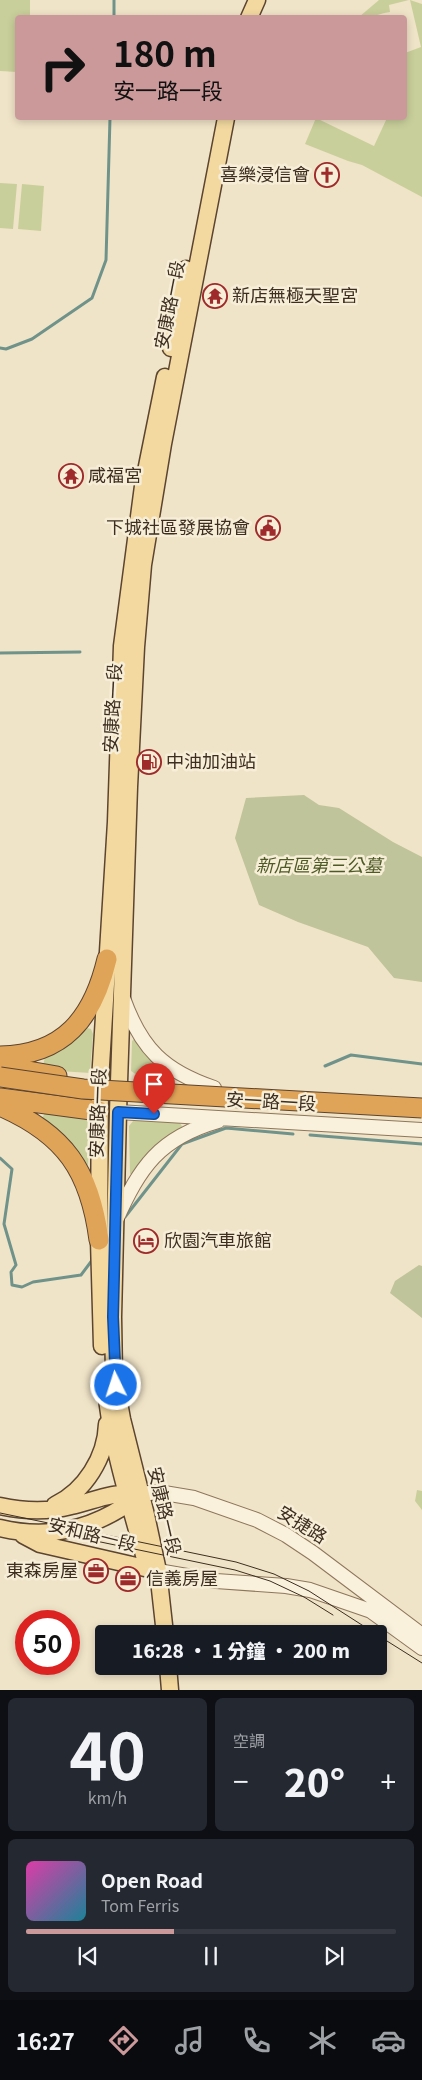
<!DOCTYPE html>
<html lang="zh-TW">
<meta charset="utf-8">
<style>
body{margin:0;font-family:Georgia,"Noto Sans TC",serif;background:#242831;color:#f1f3f6;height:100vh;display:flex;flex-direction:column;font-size:19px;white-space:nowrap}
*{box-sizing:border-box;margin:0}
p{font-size:16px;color:#9ea1a6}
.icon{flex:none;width:28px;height:28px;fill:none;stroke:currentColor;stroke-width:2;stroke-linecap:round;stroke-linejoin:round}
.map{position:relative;height:1690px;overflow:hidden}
.drawer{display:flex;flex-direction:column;gap:8px;padding:8px;background:#0d0f14;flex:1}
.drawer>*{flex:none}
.top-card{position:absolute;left:15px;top:15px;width:392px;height:105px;border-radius:5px;box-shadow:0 2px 8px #0003;background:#cc999b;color:#111;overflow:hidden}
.speed{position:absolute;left:15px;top:1610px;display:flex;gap:10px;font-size:25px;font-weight:700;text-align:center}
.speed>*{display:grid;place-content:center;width:65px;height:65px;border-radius:50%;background:#171b24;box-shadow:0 2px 8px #0003;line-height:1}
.speed .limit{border:8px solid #d22;background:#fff;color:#111}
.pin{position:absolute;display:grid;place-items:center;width:42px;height:42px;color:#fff;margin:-51px -21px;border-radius:50% 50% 50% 0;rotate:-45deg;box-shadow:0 0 5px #0007}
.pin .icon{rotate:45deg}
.me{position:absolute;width:55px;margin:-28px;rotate:356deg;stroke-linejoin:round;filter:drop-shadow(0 0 4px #0008)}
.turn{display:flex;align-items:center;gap:18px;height:105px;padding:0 15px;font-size:22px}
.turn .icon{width:65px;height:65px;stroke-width:2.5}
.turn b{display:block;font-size:35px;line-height:42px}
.big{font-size:38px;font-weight:800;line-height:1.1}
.drawer .tile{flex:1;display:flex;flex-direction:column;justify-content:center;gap:8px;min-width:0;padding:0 18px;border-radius:8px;background:#242831}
.drawer .dial{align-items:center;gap:0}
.dial b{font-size:65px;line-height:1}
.song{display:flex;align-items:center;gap:15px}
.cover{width:60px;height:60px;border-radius:8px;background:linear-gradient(135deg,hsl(320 70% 55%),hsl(190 70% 35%))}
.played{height:5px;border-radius:2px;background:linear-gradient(90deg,#cc999b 40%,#363941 40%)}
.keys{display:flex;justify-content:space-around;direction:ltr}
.heat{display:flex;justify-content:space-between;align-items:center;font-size:28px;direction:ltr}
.drawer .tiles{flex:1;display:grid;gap:8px;grid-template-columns:1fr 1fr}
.tile:last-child{grid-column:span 2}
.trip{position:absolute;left:95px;top:1625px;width:292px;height:50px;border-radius:5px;background:#171b24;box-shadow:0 2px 8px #0003;font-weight:800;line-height:50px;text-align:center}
.tabs{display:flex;height:80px;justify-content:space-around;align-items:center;background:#090b0e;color:#9ea1a6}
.tabs .icon{width:35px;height:35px}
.tabs .current{color:#cc999b}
.tabs b{font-size:22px;color:#f1f3f6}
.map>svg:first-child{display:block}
</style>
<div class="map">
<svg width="422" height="1690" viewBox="0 0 422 1690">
<rect width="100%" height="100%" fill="#f0e4c8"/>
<path fill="#c9cf9b" d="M0 0H30V17L18 18 17 72 0 71Z
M379 0H409L389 5 390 12C377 14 373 18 359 17Z
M410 0 422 4V197L362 165 348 161 305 144 316 118 374 146 387 118H405V53L421 47Z
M0 183 17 184 13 229 0 228Z
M22 184 44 186 41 231 18 229Z
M87 1028 91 1029 93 1034 90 1073 59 1071 43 1065 45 1057 62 1048 82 1029Z
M135 1038 165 1071V1075H137L131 1071 132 1041Z
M45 1113 88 1117 90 1124 88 1166 42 1118Z
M136 1120 180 1123 183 1128 134 1173 130 1174 129 1126 133 1121Z
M417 1490 422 1491V1510L415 1501Z"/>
<path fill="#bfc49a" d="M304 795 319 805 339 808 393 842 422 857V982L394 978 368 947 298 922 259 905 235 838 246 798Z
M419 1265 422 1266V1318L390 1293 395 1281Z"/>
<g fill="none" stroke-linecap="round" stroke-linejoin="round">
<path stroke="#6f938a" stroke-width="3" d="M114 18V0
M0 348 6 349 32 339 92 298 106 260 110 118
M0 653 80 652
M325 1066 351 1055 422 1064
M310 1135 422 1144
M0 1158 12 1169 4 1224 16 1265 11 1272 12 1285 22 1287 33 1282 81 1275 93 1259
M125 1217 182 1144 226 1128 293 1134"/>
<defs>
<path id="minor" d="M123 998C141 1049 164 1071 214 1088
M118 1112 422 1130
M116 1220C140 1167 159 1138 218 1121
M141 1494 158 1492 194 1498 257 1520 286 1535 313 1553 422 1635
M158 1571 216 1581 286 1586 310 1590 371 1611 422 1648"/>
<path id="major" d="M249 18 257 0
M171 348 186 269
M102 1346 99 1240 100 1081 116 822 122 646 143 486 165 377
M105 1381C110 1440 128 1497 144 1555L146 1558
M55 1505C85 1491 106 1457 107 1424
M0 1506C23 1511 48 1512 71 1506 93 1501 112 1492 136 1493
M0 1528C50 1540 97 1528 137 1497
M23 1535 40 1544 158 1571
M165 1634 158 1571 146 1515 122 1419 114 1375 113 1317 118 1112 129 787 136 647 143 565 163 444 226 118
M168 1666 170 1690"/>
<path id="highway" d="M0 1056C64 1055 93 1018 107 959
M0 1066 57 1076
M0 1098 99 1111
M0 1106C65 1134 90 1171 99 1240"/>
</defs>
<use href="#minor" stroke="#8d765c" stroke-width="16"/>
<use href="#major" stroke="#5b4430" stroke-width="19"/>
<use href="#highway" stroke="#5b4430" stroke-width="21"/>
<use href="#minor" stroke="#faf1dc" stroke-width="14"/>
<use href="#major" stroke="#f3d9a0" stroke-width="16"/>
<use href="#highway" stroke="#e0a458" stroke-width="19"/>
<path stroke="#3d2e20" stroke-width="1" d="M0 1513 236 1562 274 1574 309 1591 376 1634
M67 1535 235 1570 270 1581 304 1597 333 1615
M379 1636 422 1663"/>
<defs>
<path id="highway-bridge" d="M0 1077 83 1089 422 1108"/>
</defs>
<use href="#highway-bridge" stroke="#5b4430" stroke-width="21" stroke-linecap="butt"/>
<use href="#highway-bridge" stroke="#e0a458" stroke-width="19"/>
</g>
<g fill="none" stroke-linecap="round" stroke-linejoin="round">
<defs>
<path id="route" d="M116 1385 113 1317 118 1112 154 1114"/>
</defs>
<use href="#route" stroke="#114b97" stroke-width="12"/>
<use href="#route" stroke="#1a73e8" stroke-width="9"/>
</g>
<defs>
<symbol id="church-ring" viewBox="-11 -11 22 22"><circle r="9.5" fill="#f7eed8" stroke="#9e2a2b" stroke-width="1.5"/><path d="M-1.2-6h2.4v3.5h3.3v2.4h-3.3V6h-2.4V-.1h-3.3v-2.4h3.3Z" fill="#9e2a2b"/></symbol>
<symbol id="temple-ring" viewBox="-11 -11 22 22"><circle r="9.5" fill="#f7eed8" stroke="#9e2a2b" stroke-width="1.5"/><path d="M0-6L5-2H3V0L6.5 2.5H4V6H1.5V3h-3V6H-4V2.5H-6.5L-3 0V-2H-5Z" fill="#9e2a2b"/></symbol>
<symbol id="civic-ring" viewBox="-11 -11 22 22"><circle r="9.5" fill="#f7eed8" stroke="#9e2a2b" stroke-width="1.5"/><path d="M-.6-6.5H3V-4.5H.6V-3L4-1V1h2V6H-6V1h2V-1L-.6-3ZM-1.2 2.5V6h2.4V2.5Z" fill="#9e2a2b"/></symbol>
<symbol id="fuel-ring" viewBox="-11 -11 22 22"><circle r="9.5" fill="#f7eed8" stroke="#9e2a2b" stroke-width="1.5"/><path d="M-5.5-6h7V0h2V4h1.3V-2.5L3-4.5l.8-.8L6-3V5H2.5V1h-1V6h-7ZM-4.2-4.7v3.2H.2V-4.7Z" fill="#9e2a2b"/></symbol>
<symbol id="hotel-ring" viewBox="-11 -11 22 22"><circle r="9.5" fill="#f7eed8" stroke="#9e2a2b" stroke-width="1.5"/><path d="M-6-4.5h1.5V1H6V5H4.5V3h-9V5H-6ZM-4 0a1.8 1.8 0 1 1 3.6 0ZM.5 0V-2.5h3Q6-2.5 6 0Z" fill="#9e2a2b"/></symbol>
<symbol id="office-ring" viewBox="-11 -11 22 22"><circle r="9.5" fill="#f7eed8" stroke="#9e2a2b" stroke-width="1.5"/><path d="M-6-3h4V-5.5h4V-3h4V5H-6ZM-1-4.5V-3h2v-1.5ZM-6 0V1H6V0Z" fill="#9e2a2b"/></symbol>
</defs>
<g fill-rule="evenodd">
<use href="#church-ring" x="313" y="161" width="28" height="28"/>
<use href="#temple-ring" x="201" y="282" width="28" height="28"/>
<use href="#temple-ring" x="57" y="462" width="28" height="28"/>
<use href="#civic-ring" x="254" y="514" width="28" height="28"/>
<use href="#fuel-ring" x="135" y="748" width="28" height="28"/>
<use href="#hotel-ring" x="132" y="1227" width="28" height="28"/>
<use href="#office-ring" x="82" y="1557" width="28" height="28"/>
<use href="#office-ring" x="114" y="1565" width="28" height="28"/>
</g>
<g text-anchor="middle" stroke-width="5" stroke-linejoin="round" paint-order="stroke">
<g font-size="18" fill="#3d2e20" stroke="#f7eed8" text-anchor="start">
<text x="310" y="181" text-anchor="end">喜樂浸信會</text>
<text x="232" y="302">新店無極天聖宮</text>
<text x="88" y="482">咸福宮</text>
<text x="250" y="534" text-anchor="end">下城社區發展協會</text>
<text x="166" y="768">中油加油站</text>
<text x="164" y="1247">欣園汽車旅館</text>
<text x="78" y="1577" text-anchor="end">東森房屋</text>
<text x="146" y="1585">信義房屋</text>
</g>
<g font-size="18" fill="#3d2e20" stroke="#f7eed8">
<text transform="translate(170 305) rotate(-79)" y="6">安康路一段</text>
<text transform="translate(113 708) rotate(-87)" y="6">安康路一段</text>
<text transform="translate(271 1102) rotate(3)" y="6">安一路一段</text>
<text transform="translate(98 1113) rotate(-88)" y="6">安康路一段</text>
<text transform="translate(164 1511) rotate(77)" y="6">安康路一段</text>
<text transform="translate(302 1525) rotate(32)" y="6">安捷路</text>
<text transform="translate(92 1535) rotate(14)" y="6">安和路一段</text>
</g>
<g font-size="18" font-style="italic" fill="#4d5a26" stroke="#f7eed8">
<text x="319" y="872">新店區第三公墓</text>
</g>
</g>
</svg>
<div class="speed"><div class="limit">50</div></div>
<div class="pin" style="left:154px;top:1114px;background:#d93025"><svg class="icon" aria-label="arrive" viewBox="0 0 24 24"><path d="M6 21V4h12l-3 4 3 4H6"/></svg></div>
<svg class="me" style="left:116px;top:1385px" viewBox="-20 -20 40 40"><circle r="17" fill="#1a73e8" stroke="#fff" stroke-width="3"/><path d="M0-11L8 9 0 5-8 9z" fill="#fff"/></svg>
<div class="trip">16:28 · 1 分鐘 · 200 m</div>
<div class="top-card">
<div class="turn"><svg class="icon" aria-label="right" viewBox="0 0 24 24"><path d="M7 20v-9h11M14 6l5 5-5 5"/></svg><div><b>180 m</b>安一路一段</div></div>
</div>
</div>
<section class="drawer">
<div class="tiles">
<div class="tile dial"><b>40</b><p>km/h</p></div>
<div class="tile"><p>空調</p>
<div class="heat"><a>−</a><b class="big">20°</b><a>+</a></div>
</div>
<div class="tile">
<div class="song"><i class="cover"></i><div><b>Open Road</b><p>Tom Ferris</p></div></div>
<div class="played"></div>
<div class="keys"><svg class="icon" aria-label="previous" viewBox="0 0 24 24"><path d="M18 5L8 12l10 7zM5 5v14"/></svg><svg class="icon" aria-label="pause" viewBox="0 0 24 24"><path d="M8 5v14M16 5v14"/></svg><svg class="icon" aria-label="next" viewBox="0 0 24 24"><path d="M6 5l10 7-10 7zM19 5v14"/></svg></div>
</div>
</div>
</section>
<nav class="tabs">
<b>16:27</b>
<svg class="icon current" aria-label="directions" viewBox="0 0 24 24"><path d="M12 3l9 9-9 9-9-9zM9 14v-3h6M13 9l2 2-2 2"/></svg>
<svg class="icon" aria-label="music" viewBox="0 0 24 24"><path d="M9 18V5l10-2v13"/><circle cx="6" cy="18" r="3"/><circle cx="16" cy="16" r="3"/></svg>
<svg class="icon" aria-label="phone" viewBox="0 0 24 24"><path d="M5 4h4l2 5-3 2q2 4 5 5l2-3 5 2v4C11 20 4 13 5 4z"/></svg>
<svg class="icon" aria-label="climate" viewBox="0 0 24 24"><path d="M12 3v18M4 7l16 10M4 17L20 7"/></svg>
<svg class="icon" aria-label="car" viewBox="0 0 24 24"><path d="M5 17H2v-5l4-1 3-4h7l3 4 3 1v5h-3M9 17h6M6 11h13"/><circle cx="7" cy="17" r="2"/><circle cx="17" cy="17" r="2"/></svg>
</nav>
